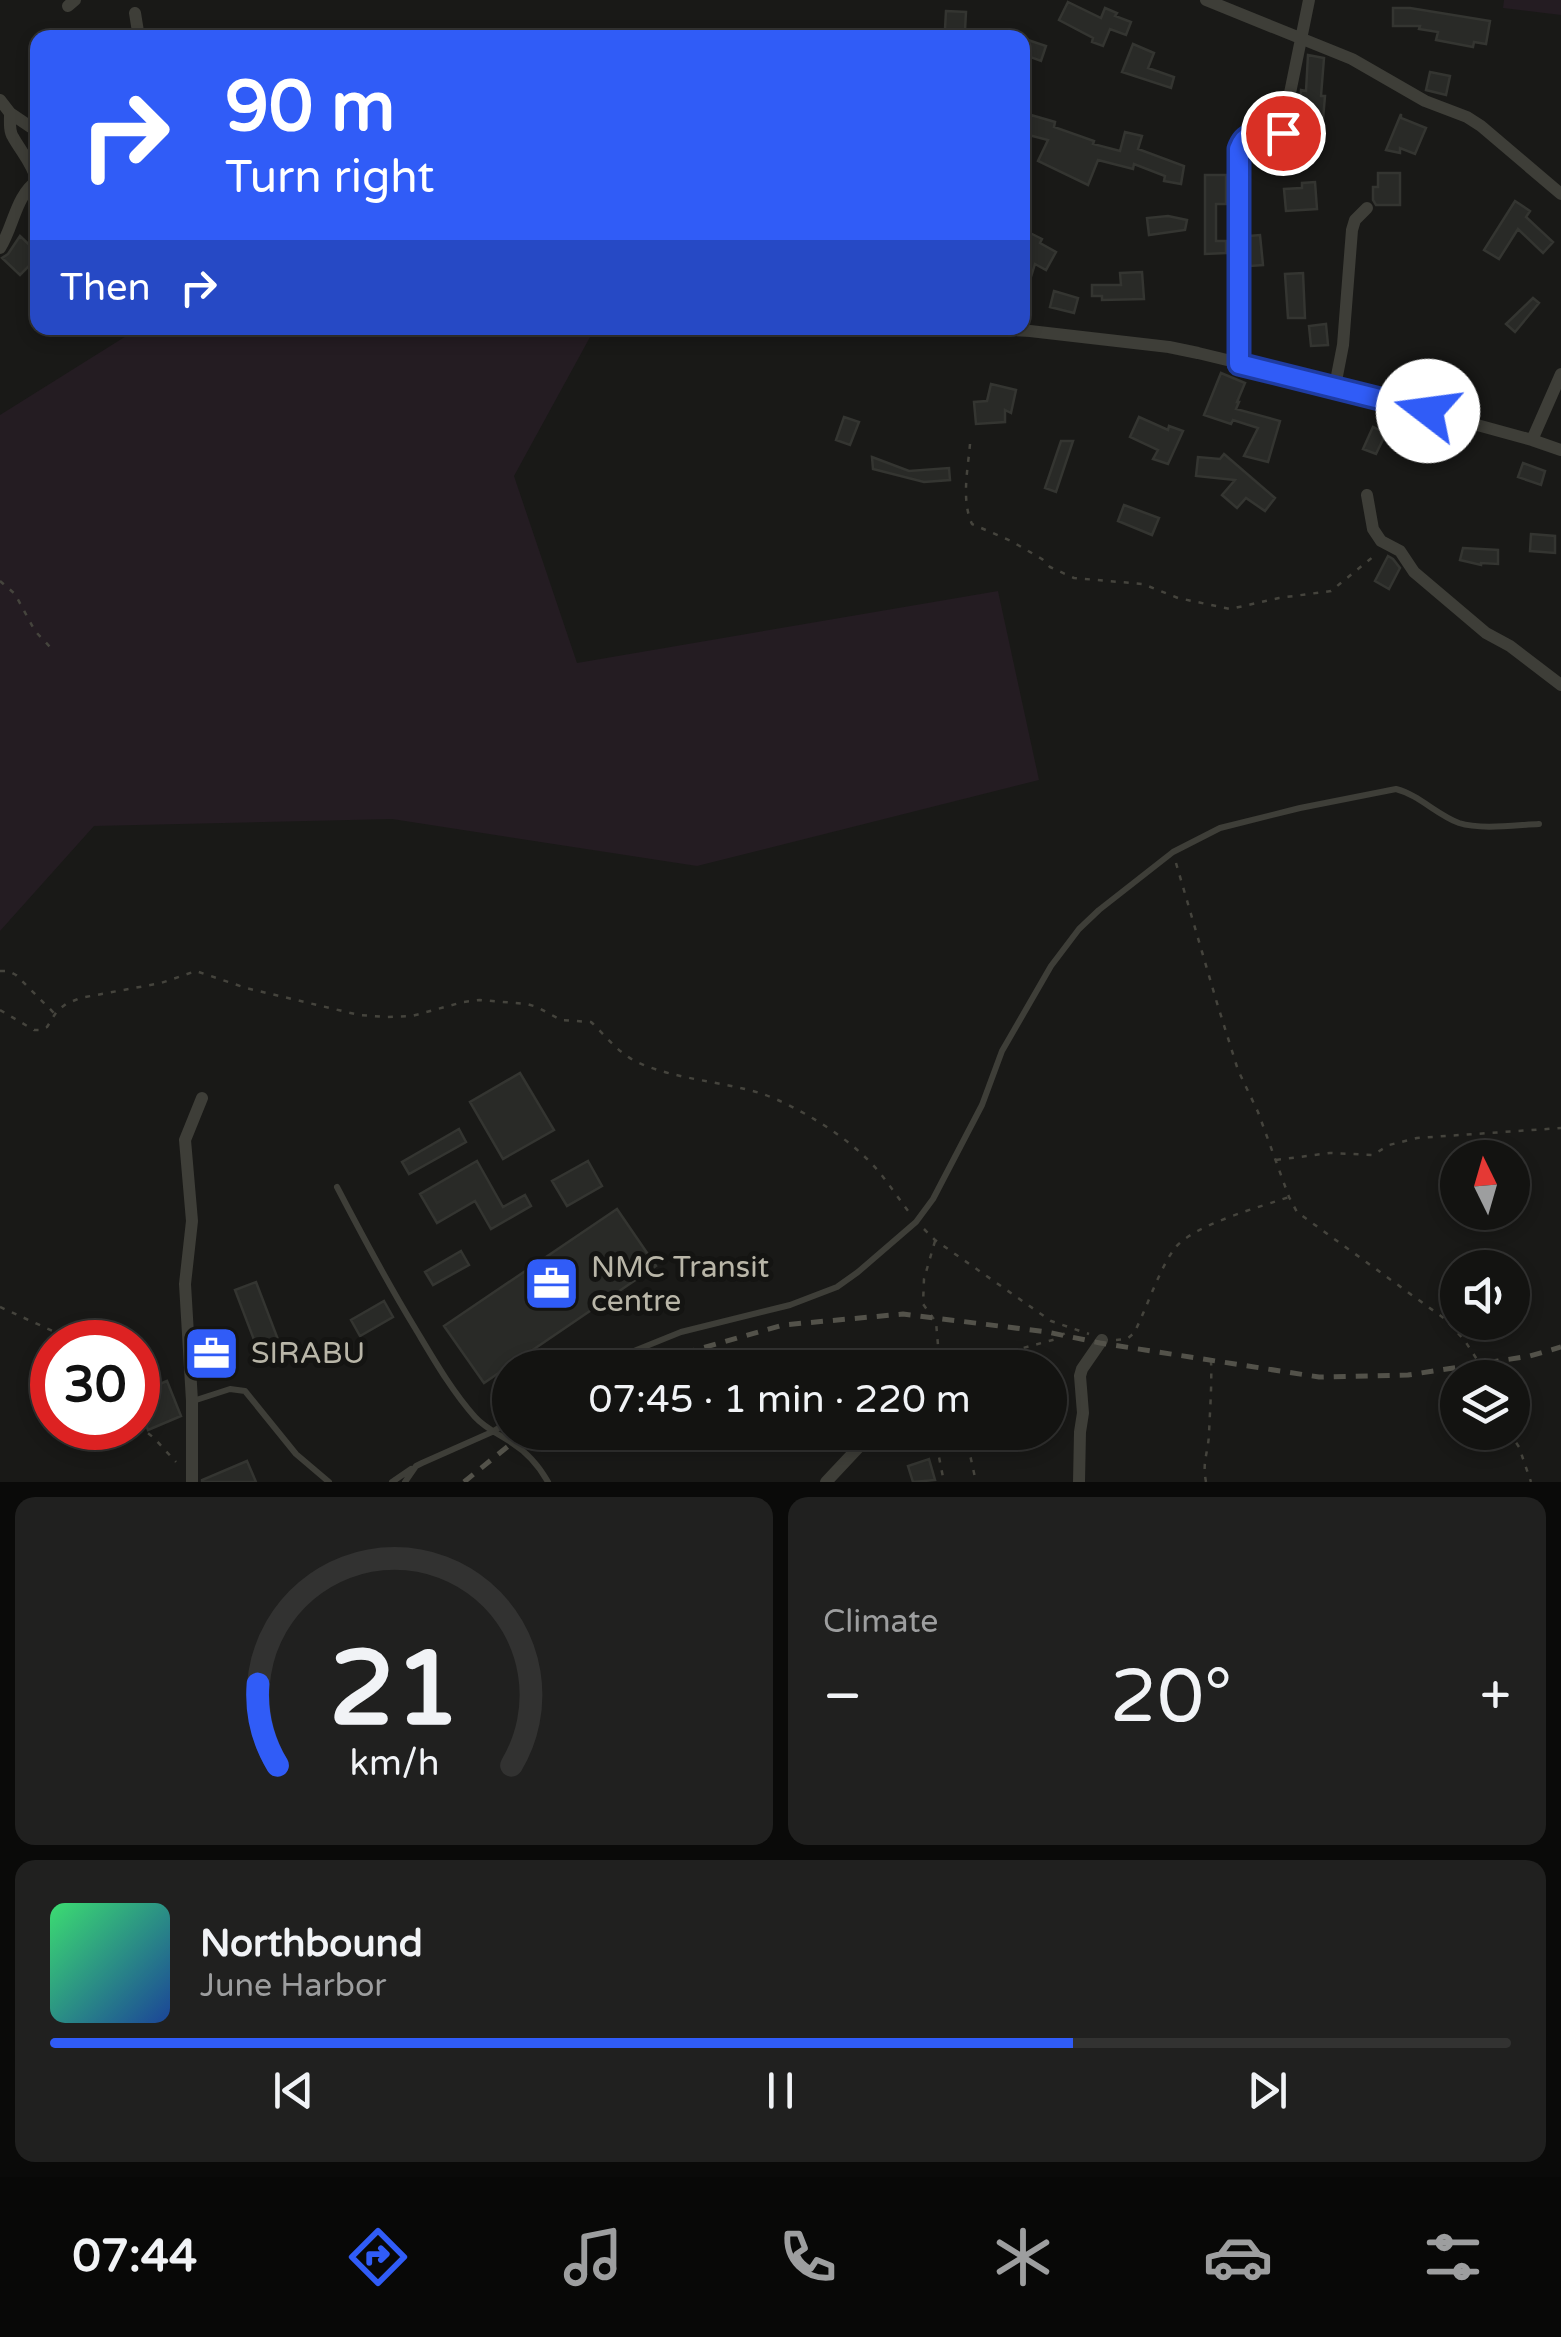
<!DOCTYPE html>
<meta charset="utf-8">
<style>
body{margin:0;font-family:"Varela Round",sans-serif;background:#20201f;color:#f1f3f6;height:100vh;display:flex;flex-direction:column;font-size:38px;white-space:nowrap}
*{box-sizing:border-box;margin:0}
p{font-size:32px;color:#9d9e9f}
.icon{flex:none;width:55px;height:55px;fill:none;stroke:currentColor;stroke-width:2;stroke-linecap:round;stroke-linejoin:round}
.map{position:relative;height:1482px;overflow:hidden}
.sheet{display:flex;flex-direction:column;gap:15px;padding:15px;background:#0a0a09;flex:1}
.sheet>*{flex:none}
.top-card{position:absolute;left:30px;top:30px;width:1000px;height:305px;border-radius:20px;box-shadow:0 5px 15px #0003,0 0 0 2px #323231;background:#305cf7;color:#fff;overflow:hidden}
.needle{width:65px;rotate:355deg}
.fabs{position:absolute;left:1440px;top:1140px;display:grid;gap:20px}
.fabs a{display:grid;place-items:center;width:90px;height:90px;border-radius:50%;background:#131311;box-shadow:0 5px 15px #0003,0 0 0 2px #323231;font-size:50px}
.speed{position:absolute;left:30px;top:1320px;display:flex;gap:20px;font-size:50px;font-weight:700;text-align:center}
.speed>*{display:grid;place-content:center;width:130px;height:130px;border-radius:50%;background:#131311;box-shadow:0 5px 15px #0003,0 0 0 2px #323231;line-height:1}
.speed .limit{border:15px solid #d22;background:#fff;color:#111}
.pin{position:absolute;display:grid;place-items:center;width:85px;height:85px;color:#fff;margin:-42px;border:5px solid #fff;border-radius:50%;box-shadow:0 2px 10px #0007}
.me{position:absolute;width:110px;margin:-55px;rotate:285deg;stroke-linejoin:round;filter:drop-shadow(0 0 8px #0008)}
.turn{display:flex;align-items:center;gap:35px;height:210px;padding:0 30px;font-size:45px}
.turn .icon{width:130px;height:130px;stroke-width:2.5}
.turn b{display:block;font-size:70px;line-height:85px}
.then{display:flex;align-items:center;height:95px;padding:0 30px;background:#0003;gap:20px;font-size:38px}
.big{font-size:75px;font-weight:600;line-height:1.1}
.sheet .widget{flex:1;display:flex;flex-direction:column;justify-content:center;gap:15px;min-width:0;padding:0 35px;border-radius:20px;background:#20201f}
.sheet .dial{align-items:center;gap:0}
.dial svg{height:260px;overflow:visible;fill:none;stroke:#323231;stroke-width:7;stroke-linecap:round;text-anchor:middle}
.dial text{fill:#f1f3f6;stroke:none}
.song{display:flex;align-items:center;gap:30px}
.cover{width:120px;height:120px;border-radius:15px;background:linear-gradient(135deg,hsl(140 70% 55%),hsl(220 70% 35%))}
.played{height:10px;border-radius:5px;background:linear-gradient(90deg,#305cf7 70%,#323231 70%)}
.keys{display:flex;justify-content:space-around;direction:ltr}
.heat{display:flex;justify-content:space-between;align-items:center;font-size:55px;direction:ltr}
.sheet .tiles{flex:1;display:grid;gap:15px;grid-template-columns:1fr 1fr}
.widget:last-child{grid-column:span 2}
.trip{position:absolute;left:492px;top:1350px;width:575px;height:100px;border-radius:50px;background:#131311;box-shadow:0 5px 15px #0003,0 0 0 2px #323231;font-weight:600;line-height:100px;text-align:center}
.menu{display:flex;height:160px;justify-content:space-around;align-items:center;background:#080807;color:#9d9e9f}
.menu .icon{width:70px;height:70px}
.menu .active{color:#305cf7}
.menu b{font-size:45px;color:#f1f3f6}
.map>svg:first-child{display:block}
</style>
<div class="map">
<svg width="1561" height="1482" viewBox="0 0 1561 1482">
<rect width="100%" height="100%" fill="#191917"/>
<path fill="#241c22" d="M1504 0H1561V15L1503 8Z
M139 328H595L514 476 577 663 998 591 1039 780 697 866 392 819 94 826 0 931V415Z"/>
<path fill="#292a27" stroke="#343531" stroke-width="2.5" d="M1068 2 1101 18 1105 8 1117 13 1115 16 1131 22 1126 35 1110 29 1103 46 1092 42 1093 38 1059 20Z
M1393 8H1410L1490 21 1486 44 1474 42 1473 47 1436 40 1438 32 1419 29 1420 26H1393Z
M946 11 966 12 965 30 945 29Z
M1022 38 1046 46 1041 61 1022 54Z
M1133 44 1154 53 1148 68 1174 77 1171 88 1122 72Z
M1308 55 1324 58 1321 96H1325L1323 119H1318V128L1298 127 1301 90 1306 91Z
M1430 72 1450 76 1446 95 1426 90Z
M1401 114V118L1426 128 1415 154 1400 148V153L1386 150Z
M1031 115 1055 122 1054 127 1094 141 1093 144 1120 151 1125 132 1142 136 1138 149 1184 166 1181 184 1164 181 1165 176 1134 164 1133 169 1098 160 1088 185 1038 161 1048 140 1025 134Z
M1378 173H1400V205H1376L1373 200V187H1378Z
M1205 175H1226V204H1216V241H1226V253L1205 254Z
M1315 182 1317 209 1286 211 1284 189 1302 188V183Z
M1515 201 1530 211 1526 217 1553 242 1543 253 1518 229 1499 259 1484 250Z
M1168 216 1187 220 1185 230 1149 235 1147 218Z
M1022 229 1042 239 1040 243 1056 252 1046 270 1035 264 1025 296 1022 295Z
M1260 235 1263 265 1250 266 1249 236Z
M20 236 38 253V257L20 275 2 258 8 254Z
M1142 272 1144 299 1102 300V296H1092V285H1121L1120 273Z
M1303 273 1305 318H1288L1285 274Z
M1054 291 1078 298 1074 313 1050 307Z
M1533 298 1539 303 1515 332 1506 324Z
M1326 324 1328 345 1311 346 1309 326Z
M1221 373 1245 383 1237 402H1239L1236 409 1280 421 1268 462 1244 456 1258 428 1233 420 1231 424 1204 415Z
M1437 376 1463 383 1457 403 1432 395Z
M991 384 1016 390 1011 413 1005 410V422L976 424 974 402 987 401Z
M844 417 859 422 850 445 836 440Z
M1139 417 1168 430 1169 426 1183 431 1168 464 1153 459 1158 450 1130 437Z
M1373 427 1386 433 1376 454 1363 449Z
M1061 441H1073L1056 492 1045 488Z
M1224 454 1275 498 1265 511 1246 498 1237 508 1222 495 1235 480 1196 476 1198 457 1220 459Z
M872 457 909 471 949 468 950 480 924 482 873 469Z
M1523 463 1545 471 1541 485 1518 477Z
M1124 505 1159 518 1152 535 1118 521Z
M1531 534 1555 536V553L1530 551Z
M1463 548 1498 550V564L1481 563V565L1460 560Z
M1388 556 1393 559 1400 568 1389 589 1375 581Z
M520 1073 554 1130 503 1159 470 1102Z
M459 1129 466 1142 409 1174 402 1162Z
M477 1161 503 1207 525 1195 531 1206 491 1229 475 1201 437 1223 420 1194Z
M588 1161 602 1186 567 1206 552 1181Z
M617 1209 656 1266 484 1383 444 1326Z
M461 1251 469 1265 433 1285 425 1272Z
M256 1282 282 1350 261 1358 235 1290Z
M384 1301 393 1317 360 1336 351 1320Z
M167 1381 181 1416 148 1430 138 1403V1393Z
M929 1459 935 1480 913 1482 908 1466Z
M247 1461 256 1482H202V1480Z"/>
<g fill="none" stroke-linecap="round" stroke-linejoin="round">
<path stroke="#45443d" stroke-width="2.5" stroke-dasharray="5 8" stroke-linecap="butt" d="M970 444C968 469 961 500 972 524L1011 541 1042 559 1050 567 1074 578 1143 584 1178 598 1230 609 1279 598 1331 591 1374 556
M0 581 15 594 35 631 51 648
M1176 863 1217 1003 1238 1070 1258 1112 1289 1197 1297 1212 1445 1319 1465 1341 1489 1378
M0 971H8L16 975 54 1013
M0 1010 34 1030H41L47 1027 57 1011 66 1004 80 998 161 983 196 971 246 988 359 1015 386 1017 412 1016 463 1002 480 1000 527 1004 537 1007 561 1020 591 1022C606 1036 618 1053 637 1062 676 1080 722 1081 763 1094 796 1106 841 1133 866 1158 883 1174 895 1194 909 1212
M1276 1160 1330 1153 1373 1155 1389 1145 1417 1138 1561 1128
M924 1229 935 1240 1051 1321 1089 1334
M935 1241 924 1279 923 1304 936 1322 940 1368
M0 1307 77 1342
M1116 1340 1127 1339 1134 1333C1147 1308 1159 1269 1175 1248 1193 1225 1260 1207 1289 1197
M976 1368 1005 1353 1056 1339 1071 1329
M138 1425 154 1438 176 1462
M934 1432 944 1482
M965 1432 976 1482
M1509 1432 1519 1447 1531 1482
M1206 1482C1202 1461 1208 1454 1209 1434 1210 1409 1212 1385 1211 1360"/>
<path stroke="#3e3e38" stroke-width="6" d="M337 1187C362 1235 387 1282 415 1328 433 1358 451 1390 475 1417 486 1429 499 1434 512 1443 528 1453 539 1466 548 1482
M601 1368 629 1353 681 1332 790 1305 837 1287 858 1272 916 1222 933 1199 982 1105 1002 1051 1051 966 1079 929 1099 910 1173 852 1220 828 1300 808 1396 789C1419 795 1437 815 1459 823 1481 830 1516 825 1539 824
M193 1401 230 1389 245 1391 296 1454 329 1482
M392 1482 411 1469
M405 1482 416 1466 422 1463 492 1432 510 1421"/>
<path stroke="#3e3e38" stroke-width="12" d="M1206 0 1352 59 1425 101 1467 117 1481 126 1561 194
M68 6 75 0
M135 13 139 38
M0 100 10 113 38 132
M10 113C10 121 9 131 13 137 22 153 32 163 37 181
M0 248C14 226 15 196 38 180
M975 328 1030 331 1169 347 1198 353 1335 386 1532 440 1561 450
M1239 363V149C1246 131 1260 135 1276 140L1281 137 1309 0
M1335 386 1343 345 1352 230 1355 220 1367 208
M1532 440 1561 374
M1367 495 1373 529 1381 541 1400 551 1414 572 1486 633 1510 646 1561 685
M192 1482V1401L185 1284 192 1221 185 1140 202 1098
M826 1482 873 1432
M1079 1482 1080 1432 1083 1413 1080 1376 1082 1369 1102 1340"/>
<path stroke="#53524a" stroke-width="5" stroke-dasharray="12 10" stroke-linecap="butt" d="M642 1368 649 1363 783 1325 903 1314 1047 1332 1100 1343 1319 1377 1408 1375 1530 1356 1561 1347
M464 1482 512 1443 529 1432"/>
</g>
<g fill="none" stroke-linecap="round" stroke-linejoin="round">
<defs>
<path id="route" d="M1283 133 1281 138C1264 142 1248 124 1239 149V364L1428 411"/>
</defs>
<use href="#route" stroke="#1f3ca1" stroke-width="25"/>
<use href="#route" stroke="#305cf7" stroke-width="18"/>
</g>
<defs>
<symbol id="office-square" viewBox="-11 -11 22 22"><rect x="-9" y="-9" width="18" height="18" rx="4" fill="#305cf7" stroke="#141412"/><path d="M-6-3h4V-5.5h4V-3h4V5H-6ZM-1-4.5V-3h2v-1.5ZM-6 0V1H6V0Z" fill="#fff"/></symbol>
</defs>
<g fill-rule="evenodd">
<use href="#office-square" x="520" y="1252" width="63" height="63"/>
<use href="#office-square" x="180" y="1322" width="63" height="63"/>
</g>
<g text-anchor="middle" stroke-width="10" stroke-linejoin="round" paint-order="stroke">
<g font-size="30" fill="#b9b6a8" stroke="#141412" text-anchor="start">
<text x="591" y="1277">NMC Transit<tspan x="591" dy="34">centre</tspan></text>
<text x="251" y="1363">SIRABU</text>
</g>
</g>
</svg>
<div class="fabs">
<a><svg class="needle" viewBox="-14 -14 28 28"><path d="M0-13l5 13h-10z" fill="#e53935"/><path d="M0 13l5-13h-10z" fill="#9d9e9f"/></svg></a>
<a><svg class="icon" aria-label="sound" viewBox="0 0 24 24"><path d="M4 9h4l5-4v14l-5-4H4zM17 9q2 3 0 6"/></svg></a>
<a><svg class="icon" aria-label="layers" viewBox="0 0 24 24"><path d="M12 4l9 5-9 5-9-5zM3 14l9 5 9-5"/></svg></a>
</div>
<div class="speed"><div class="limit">30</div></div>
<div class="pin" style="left:1283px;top:133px;background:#d93025"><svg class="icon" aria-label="arrive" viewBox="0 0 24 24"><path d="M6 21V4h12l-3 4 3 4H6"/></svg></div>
<svg class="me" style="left:1428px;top:411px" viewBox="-20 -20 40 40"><circle r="19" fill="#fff"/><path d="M0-13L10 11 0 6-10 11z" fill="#305cf7"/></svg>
<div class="trip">07:45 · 1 min · 220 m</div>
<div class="top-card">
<div class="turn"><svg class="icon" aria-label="right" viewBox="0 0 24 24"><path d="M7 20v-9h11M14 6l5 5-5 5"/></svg><div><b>90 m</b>Turn right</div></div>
<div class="then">Then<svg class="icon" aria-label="right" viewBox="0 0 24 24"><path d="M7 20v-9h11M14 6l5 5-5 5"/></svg></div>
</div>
</div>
<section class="sheet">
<div class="tiles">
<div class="widget dial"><svg viewBox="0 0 100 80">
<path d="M14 69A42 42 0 1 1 86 69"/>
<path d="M14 69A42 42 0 0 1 8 44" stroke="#305cf7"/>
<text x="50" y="56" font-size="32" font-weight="700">21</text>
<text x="50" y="72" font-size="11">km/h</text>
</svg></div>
<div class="widget"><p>Climate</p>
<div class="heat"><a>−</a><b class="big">20°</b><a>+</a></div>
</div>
<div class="widget">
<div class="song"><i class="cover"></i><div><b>Northbound</b><p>June Harbor</p></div></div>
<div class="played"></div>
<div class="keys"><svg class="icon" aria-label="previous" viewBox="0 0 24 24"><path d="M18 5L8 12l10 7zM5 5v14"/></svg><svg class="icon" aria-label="pause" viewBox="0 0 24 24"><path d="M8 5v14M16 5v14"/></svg><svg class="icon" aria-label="next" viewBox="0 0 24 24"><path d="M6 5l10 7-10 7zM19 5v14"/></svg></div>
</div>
</div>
</section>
<nav class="menu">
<b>07:44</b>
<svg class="icon active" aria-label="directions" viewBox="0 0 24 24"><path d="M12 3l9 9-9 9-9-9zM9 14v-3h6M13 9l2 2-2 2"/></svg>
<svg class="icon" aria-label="music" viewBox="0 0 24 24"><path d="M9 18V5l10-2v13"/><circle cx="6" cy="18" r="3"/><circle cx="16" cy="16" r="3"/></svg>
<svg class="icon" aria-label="phone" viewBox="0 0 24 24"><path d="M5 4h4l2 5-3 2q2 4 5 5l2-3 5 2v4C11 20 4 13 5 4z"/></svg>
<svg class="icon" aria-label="climate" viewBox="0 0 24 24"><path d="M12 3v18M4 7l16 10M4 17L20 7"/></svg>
<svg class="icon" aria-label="car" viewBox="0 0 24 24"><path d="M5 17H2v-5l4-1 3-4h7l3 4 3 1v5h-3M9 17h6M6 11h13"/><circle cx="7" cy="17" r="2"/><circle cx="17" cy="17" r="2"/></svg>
<svg class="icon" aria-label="filters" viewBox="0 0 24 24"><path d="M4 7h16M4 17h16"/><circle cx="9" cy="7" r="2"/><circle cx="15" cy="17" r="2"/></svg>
</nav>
